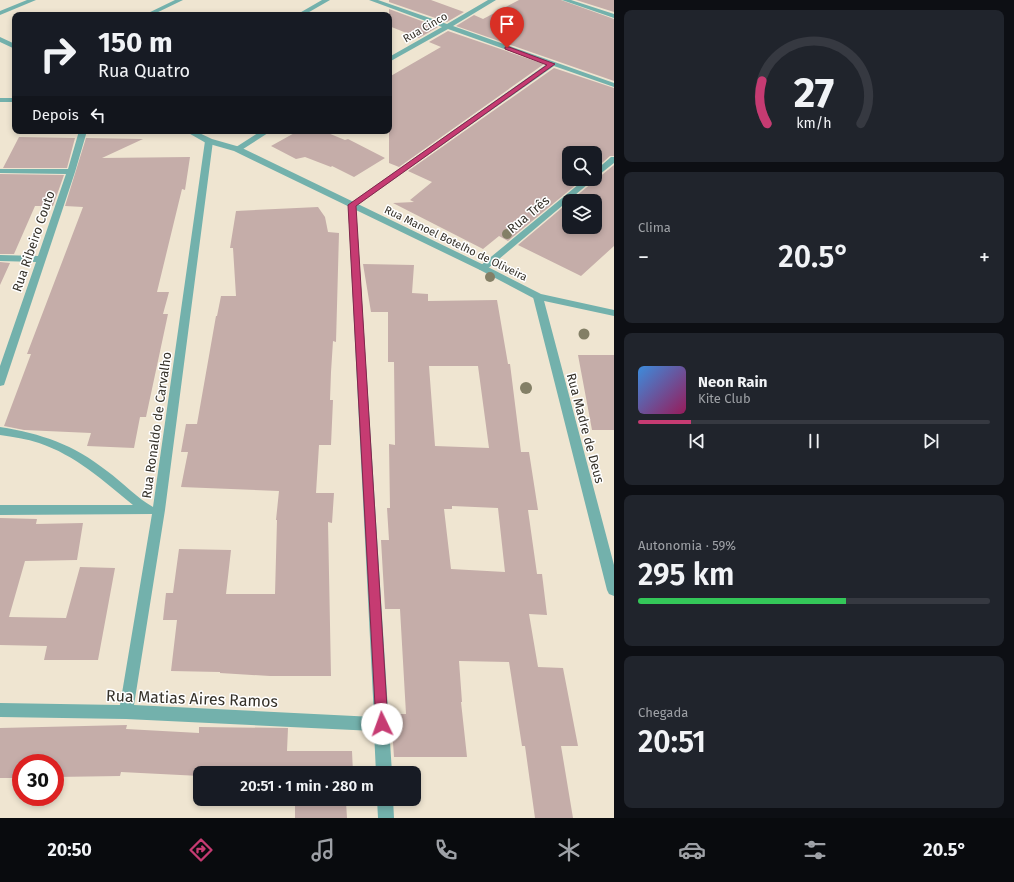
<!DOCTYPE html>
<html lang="pt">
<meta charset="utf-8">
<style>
body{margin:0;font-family:"Fira Sans",sans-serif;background:#20242c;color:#f1f3f6;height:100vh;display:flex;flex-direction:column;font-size:15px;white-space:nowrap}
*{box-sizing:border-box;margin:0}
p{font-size:13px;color:#9ea1a6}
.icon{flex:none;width:22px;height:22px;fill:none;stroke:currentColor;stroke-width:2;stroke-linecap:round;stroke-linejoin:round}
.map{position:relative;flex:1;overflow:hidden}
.sheet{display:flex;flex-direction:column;gap:10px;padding:10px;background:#0d0f14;width:400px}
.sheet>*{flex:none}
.hud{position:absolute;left:12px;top:12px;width:380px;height:122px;border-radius:8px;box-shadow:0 2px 6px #0003;background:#171b24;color:#f1f3f6;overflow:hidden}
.tools{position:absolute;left:562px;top:146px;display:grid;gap:8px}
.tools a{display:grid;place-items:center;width:40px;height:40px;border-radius:8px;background:#171b24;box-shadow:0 2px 6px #0003;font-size:20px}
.speed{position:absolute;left:12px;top:754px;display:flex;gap:8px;font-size:20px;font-weight:700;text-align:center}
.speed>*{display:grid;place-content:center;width:52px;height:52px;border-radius:50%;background:#171b24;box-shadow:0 2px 6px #0003;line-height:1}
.speed .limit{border:6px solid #d22;background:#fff;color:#111}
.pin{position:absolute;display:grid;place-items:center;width:34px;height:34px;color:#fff;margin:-41px -17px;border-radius:50% 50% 50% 0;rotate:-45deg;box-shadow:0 0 4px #0007}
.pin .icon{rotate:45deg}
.me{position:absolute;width:44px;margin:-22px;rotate:357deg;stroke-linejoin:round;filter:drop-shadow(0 0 3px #0008)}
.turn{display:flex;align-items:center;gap:14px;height:84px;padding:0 20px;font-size:18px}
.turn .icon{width:52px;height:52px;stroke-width:2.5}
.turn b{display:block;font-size:28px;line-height:34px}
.then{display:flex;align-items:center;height:38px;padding:0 20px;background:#0003;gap:8px;font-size:15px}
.big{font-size:30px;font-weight:600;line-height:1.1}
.sheet .tile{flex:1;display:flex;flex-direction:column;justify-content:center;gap:6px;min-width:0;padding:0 14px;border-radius:8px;background:#20242c}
.sheet .dial{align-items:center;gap:0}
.dial svg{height:104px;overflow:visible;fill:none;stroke:#363941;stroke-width:7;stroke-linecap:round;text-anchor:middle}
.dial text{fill:#f1f3f6;stroke:none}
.song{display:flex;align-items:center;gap:12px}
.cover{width:48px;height:48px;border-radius:6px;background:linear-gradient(135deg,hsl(210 70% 55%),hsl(330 70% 35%))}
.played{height:4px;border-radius:2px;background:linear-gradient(90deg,#c63b72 15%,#363941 15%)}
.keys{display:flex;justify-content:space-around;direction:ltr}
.heat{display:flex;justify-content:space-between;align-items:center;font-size:22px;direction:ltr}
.charge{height:6px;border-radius:3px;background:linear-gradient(90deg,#34c759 59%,#363941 0)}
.trip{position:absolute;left:193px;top:766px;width:228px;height:40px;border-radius:8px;background:#171b24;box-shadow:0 2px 6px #0003;font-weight:600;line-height:40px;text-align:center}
.dock{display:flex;height:64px;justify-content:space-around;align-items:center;background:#090b0e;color:#9ea1a6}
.dock .icon{width:28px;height:28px}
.dock .active{color:#c63b72}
.dock b{font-size:18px;color:#f1f3f6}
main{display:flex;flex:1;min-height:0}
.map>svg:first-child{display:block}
</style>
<main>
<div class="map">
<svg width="614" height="818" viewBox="0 0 614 818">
<rect width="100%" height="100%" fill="#efe5d1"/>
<path fill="#c5ada9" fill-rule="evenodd" d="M389 0H431L464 12 447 22 389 2Z
M519 0H561L614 19V81L456 26 474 15 483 19Z
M576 0H614V12Z
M389 9 438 27 419 38 389 26Z
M448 31 544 64 399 167 389 163V77L441 47 429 42Z
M554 68 614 88V156H610L595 169V153H569V179H583L508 241 499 236 483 249 393 203 414 202 410 200 432 182 408 171Z
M298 131H323L345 140 348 139 385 158 354 177 332 166 331 167 305 157 296 159 271 146Z
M19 137 75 138 67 168H3Z
M86 138 143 139 102 158 190 157 185 190 182 189 157 292H169L163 314H168L146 417H140L134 448 87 446 91 433 24 430 4 426 31 354H27L83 207 65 206Z
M614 165V246L581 276 518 245 569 202V227H595V201H570Z
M0 174 64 175 53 206H35L14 254H0Z
M318 207 325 217 328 232 339 233 336 342 333 341 331 372 330 400H333L331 445H319L316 493H334L332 523 328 522 331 676H270L220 673V672L171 671 177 620H163L166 593H173L179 549 231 550 226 594H275L277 520H276L279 491 181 487 188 452H181L186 424H197L216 316H217L221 296H236L233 248H230L236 211Z
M0 262 10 263 0 285Z
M363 264 414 265 412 293 428 294V301L497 300 508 364H510L521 452H529L538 510H528L537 574H542L547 615 529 614 538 667 563 668 578 746H561L573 818H535L525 746H522L509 662 459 661 462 702H461L467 757H394L391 714H406L400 609H385L381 540H389L387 508H390L389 444 395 445 394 362H388V312H371ZM429 366H478L489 448 435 446ZM452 506 498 508 505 572 451 569 444 509H452Z
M578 355H614V430H592Z
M0 518 37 519 36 524 83 523 77 560 25 561 9 617 66 618 80 567 115 568 98 660H44L47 646 0 645Z
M127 725 126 729 199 733V727L288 728 287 751H352L353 773H200V776L121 772 120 776 55 777V763H21V778H0V728Z
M295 799H354V802H346L347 818H295Z"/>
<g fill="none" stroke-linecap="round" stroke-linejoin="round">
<path fill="#73b1ac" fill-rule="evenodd" d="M27 0H36L0 15V11Z
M175 0H183L152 15H144Z
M322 0H330L304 15H296Z
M369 0H378L447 24 488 0H496L453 26 614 83V87L554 66 356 206 392 773H376L374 731 126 719 0 717V703L120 705 152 514 0 515V505H133C104 481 75 455 39 443 27 439 13 437 0 435V427C42 434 73 444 107 471 122 482 137 498 153 507L205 141 209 139 213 141 165 510 134 705 374 717 348 205 547 64 448 29 389 62V57L442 27Z
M562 0H571L614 14V18Z
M0 98H15V102H0Z
M79 131H87L75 172 4 385 0 386V366L36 262 0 261V255L38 256 66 174 0 173V169H68Z
M261 131H271L240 151H237L233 149Z
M611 157H614V163L595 178V171Z
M585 179H594L486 270H480L478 268 480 266Z
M538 294 543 297 614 565V596L609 594 607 590 533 297Z
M377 799H393L394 818H378Z"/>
<path fill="#73b1ac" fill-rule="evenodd" d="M0 37 15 44V49L0 42Z
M185 131H195L212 139 240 147 486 266 541 294 614 310V316L535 299 480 270 234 151 206 143Z"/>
</g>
<g fill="#837f66">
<circle cx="507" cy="234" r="5"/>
<circle cx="490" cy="277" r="5"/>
<circle cx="584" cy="334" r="5.5"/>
<circle cx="526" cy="388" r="6"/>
</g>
<path fill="#c63b72" stroke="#81264a" d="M505 47H509L555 64 356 206 388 724 386 728 382 730 378 728 376 724 348 205 547 65 505 49Z"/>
<g text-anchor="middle" stroke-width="3" stroke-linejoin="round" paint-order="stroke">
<g font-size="11" fill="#353129" stroke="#fff">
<text transform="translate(425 27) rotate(-30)" y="4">Rua Cinco</text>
<text transform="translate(456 243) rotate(26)" y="4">Rua Manoel Botelho de Oliveira</text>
</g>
<g font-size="13" fill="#353129" stroke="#fff">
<text transform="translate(528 214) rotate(-40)" y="5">Rua Três</text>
<text transform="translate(33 241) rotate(-71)" y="5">Rua Ribeiro Couto</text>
<text transform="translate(156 425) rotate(-82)" y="5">Rua Ronaldo de Carvalho</text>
<text transform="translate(586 428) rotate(75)" y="5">Rua Madre de Deus</text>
</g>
<g font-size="16" fill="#353129" stroke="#fff">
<text transform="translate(192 698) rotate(2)" y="6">Rua Matias Aires Ramos</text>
</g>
</g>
</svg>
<div class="tools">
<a><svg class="icon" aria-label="search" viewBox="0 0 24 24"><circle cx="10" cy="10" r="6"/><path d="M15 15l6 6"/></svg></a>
<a><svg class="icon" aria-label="layers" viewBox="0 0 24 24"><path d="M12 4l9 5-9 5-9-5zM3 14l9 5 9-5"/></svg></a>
</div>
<div class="speed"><div class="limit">30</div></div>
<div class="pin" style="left:507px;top:48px;background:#d93025"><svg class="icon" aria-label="arrive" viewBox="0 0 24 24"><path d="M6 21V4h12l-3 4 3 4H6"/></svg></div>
<svg class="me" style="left:382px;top:724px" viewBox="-20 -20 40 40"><circle r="19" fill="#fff"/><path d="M0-13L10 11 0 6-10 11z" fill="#c63b72"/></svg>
<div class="trip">20:51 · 1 min · 280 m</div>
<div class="hud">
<div class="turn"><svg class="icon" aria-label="right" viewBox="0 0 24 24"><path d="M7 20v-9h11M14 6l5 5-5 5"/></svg><div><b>150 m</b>Rua Quatro</div></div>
<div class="then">Depois<svg class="icon" aria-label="left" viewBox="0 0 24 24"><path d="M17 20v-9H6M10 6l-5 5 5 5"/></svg></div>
</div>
</div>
<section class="sheet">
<div class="tile dial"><svg viewBox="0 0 100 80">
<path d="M14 69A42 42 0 1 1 86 69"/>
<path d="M14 69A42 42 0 0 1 10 36" stroke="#c63b72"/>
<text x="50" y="56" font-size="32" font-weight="700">27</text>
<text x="50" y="72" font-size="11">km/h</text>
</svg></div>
<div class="tile"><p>Clima</p>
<div class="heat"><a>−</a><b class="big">20.5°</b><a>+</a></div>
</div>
<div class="tile">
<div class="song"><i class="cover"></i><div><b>Neon Rain</b><p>Kite Club</p></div></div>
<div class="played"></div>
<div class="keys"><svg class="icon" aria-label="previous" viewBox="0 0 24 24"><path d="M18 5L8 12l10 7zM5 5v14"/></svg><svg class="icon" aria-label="pause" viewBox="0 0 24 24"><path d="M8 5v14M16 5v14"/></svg><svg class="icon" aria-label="next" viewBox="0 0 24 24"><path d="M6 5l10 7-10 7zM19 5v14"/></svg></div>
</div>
<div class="tile"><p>Autonomia · 59%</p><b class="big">295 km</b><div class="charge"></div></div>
<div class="tile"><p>Chegada</p><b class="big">20:51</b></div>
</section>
</main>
<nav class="dock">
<b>20:50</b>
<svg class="icon active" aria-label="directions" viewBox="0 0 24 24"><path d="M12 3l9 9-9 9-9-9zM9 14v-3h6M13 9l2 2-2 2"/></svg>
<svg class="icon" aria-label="music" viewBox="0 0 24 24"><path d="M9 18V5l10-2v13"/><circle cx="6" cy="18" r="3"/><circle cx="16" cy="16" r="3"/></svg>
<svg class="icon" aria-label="phone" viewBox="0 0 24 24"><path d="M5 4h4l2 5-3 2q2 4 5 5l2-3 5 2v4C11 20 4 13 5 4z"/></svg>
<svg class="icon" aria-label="climate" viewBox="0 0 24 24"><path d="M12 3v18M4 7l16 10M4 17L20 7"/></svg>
<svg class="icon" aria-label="car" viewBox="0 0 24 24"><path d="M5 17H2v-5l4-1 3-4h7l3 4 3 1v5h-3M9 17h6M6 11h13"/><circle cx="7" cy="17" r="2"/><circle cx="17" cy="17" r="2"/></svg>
<svg class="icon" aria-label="filters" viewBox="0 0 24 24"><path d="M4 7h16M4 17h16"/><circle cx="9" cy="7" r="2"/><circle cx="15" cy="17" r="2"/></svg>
<b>20.5°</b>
</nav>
